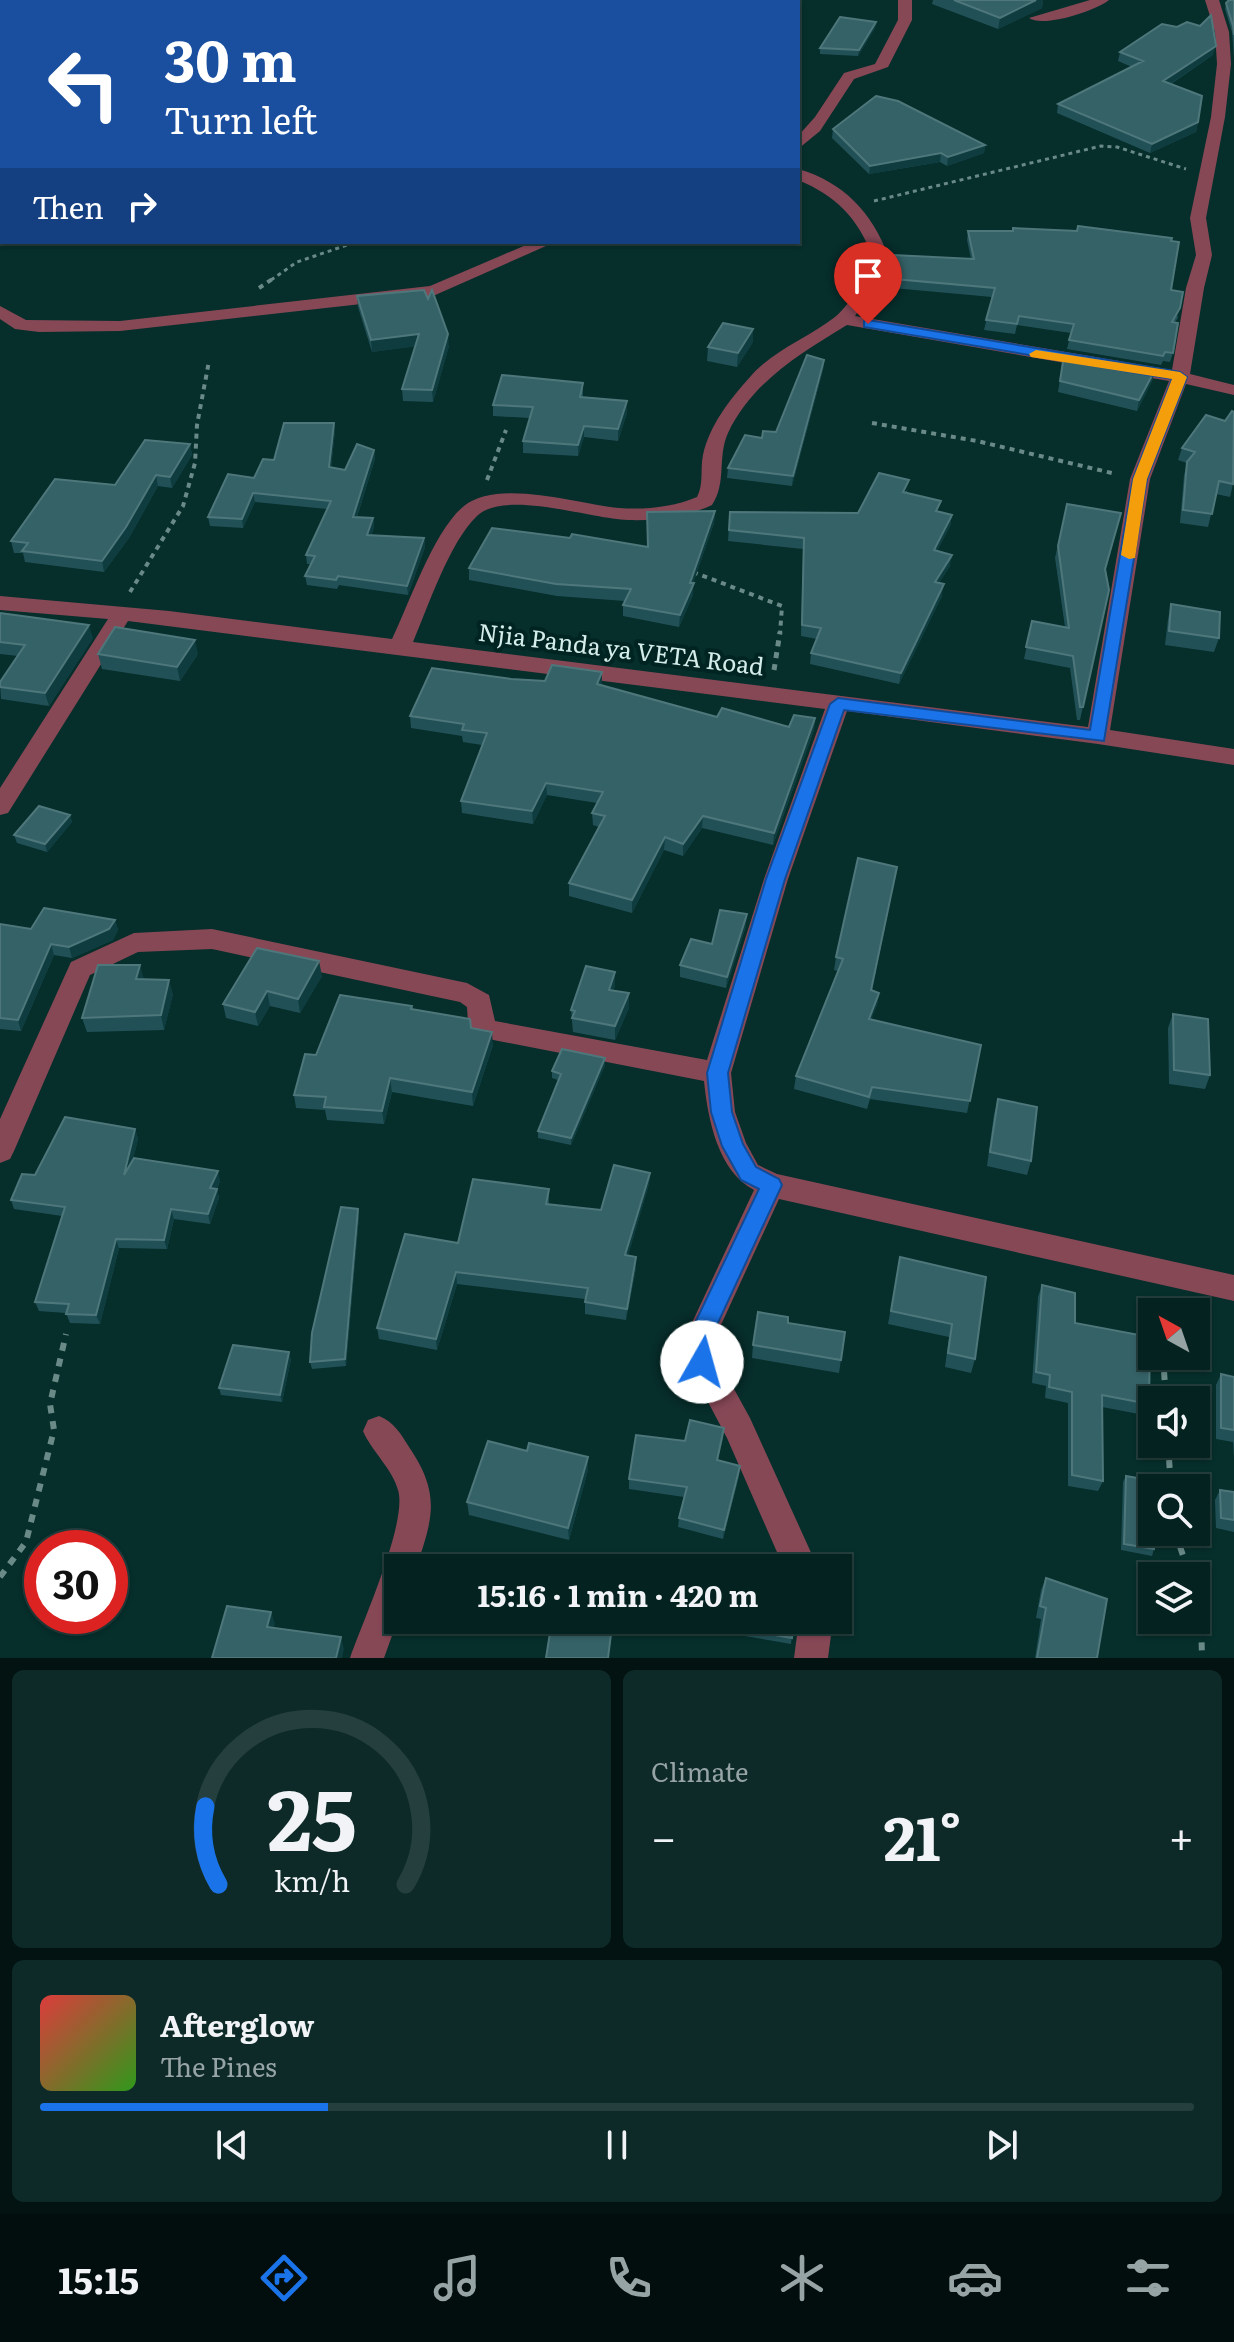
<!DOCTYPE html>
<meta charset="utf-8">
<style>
body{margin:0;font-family:Literata,serif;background:#0d2a29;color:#f1f3f6;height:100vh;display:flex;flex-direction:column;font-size:30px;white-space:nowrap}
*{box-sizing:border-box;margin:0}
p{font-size:26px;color:#97a4a5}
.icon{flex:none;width:44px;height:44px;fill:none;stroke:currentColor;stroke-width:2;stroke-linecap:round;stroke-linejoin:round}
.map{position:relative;height:1658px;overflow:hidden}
.panel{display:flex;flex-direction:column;gap:12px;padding:12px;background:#021312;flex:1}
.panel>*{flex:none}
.hud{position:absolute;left:0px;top:0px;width:800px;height:244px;box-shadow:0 2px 6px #0004,0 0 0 2px #253f3e;background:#1a4fa0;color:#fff;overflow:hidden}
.needle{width:52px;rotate:320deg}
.fabs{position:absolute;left:1138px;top:1298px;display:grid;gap:16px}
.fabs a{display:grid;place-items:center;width:72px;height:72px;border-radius:0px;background:#042220;box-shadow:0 2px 6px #0004,0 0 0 2px #253f3e;font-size:40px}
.speed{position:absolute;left:24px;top:1530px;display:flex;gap:16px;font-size:40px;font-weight:700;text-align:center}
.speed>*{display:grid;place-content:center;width:104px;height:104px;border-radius:50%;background:#042220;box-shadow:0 2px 6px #0004,0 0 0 2px #253f3e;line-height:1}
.speed .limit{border:12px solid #d22;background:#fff;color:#111}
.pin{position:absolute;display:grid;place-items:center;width:68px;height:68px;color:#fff;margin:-82px -34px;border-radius:50% 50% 50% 0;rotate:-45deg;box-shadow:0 0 8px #0007}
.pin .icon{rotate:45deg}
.me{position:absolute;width:88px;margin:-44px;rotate:7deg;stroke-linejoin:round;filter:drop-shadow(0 0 6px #0008)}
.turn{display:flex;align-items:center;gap:28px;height:168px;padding:0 32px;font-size:36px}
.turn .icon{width:104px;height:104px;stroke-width:2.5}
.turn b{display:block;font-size:56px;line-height:68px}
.then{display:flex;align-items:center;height:76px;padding:0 32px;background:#0003;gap:16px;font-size:30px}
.big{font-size:60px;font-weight:700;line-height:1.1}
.panel .widget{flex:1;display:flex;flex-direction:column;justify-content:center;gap:12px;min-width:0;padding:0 28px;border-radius:12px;background:#0d2a29}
.panel .dial{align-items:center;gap:0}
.dial svg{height:208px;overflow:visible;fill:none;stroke:#253f3e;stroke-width:7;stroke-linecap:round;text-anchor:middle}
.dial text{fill:#f1f3f6;stroke:none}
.song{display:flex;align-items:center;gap:24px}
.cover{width:96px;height:96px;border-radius:12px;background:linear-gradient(135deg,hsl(0 70% 55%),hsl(110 70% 35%))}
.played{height:8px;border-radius:4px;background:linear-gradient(90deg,#1a73e8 25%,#253f3e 25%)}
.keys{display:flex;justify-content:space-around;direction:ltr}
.heat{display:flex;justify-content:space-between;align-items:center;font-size:44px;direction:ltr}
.panel .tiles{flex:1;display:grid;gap:12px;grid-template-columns:1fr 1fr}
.widget:last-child{grid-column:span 2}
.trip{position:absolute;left:384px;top:1554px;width:468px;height:80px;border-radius:0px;background:#042220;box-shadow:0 2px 6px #0004,0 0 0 2px #253f3e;font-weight:700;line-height:80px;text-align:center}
.tabs{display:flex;height:128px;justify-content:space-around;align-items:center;background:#020e0d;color:#97a4a5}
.tabs .icon{width:56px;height:56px}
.tabs .current{color:#1a73e8}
.tabs b{font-size:36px;color:#f1f3f6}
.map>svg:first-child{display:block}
</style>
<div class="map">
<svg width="1234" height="1658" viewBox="0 0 1234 1658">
<rect width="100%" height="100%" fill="#062e2b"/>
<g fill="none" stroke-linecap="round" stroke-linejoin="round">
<path stroke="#698a87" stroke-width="3" stroke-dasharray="4 4" stroke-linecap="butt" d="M874 201 1101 146 1117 147 1186 169
M271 280 297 262 356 242"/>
<path stroke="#698a87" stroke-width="4" stroke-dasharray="5 5" stroke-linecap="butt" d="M259 288 274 278
M872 423 977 441 1116 474
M487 480 506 430
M693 572 782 606 780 634
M130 592 183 506 195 463 197 425 209 361"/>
<path stroke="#698a87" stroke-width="5" stroke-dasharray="6 6" stroke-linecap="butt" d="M774 670 780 632"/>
<path stroke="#698a87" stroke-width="6" stroke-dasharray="8 8" stroke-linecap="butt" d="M1163 1356 1166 1400
M1168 1444 1171 1488
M1175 1532 1190 1576
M0 1577 26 1542 54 1430 50 1404 66 1334
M1196 1595 1201 1617 1202 1658"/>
<path fill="#874856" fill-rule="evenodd" d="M120 0H135L118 2Z
M368 0H382L384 2H370Z
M898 0H912V20L888 67 854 79 820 131 798 149V136L815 117 844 73 875 64 898 20Z
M1090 0H1109C1095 11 1043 28 1029 18Z
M1205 0H1219L1229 32 1231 64 1225 117 1206 218 1212 255 1204 288 1190 374 1234 385V395L1186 384 1150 479 1110 730 1234 749V765L1098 744 847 711 788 879 731 1073 735 1112 746 1143 758 1165 777 1174 1234 1275V1301L779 1199 720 1327 718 1360 750 1418 818 1568H784L727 1438 687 1362 690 1327 754 1190C718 1171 708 1120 704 1081L478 1037 468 1022 467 1007 460 1002 212 949 138 952 90 975 14 1151 10 1159 0 1163V1119L71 962 134 933 212 929 467 983 489 995 495 1021 707 1060 764 879 825 709 128 621 8 813 0 815V788L108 619 0 610V596L169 611 392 639C409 604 434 530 464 506 498 478 579 504 619 508 645 510 674 507 697 497 704 484 700 469 703 455 709 426 730 399 750 377 773 350 808 338 835 317 851 304 863 278 874 261 860 220 837 196 798 180V169C845 182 875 216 890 261L855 316 1172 370 1186 288 1196 255 1190 218 1211 117 1217 64 1215 32ZM847 325 1169 381 1130 479 1088 727 413 642C428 607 450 541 477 516 505 489 591 519 628 520 656 521 686 517 712 505 727 483 717 457 728 433 752 382 801 353 847 325Z
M2 141V151L0 152V142Z
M533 242H555L433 296 120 331 39 332 15 329 0 319V306L26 320 120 321 430 286Z
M379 1416C394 1422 401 1434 409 1447 441 1494 433 1518 416 1568H398V1619L384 1658H350C362 1623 408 1522 398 1490 392 1468 372 1452 363 1431L368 1420Z
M799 1620H833L828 1658H794Z"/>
<path stroke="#b4d0cd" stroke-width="4" stroke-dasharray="2 5" stroke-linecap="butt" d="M0 66 2 63"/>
</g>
<path fill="#215157" d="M406 0H533L538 2H409Z
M933 0H1043L1042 8 998 29 932 4Z
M1234 0V58L1232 32 1225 9 1226 3Z
M876 22 875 28 858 56 820 54V48Z
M1120 52 1213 55 1171 84 1198 122 1196 132 1150 153 1057 113 1058 104 1132 67 1118 61Z
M833 129 985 145 984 153 947 166 940 162 869 174 832 138Z
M968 231 1171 290 1178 318 1175 322 1173 353 1170 362 1163 361 1161 365 1067 349 1071 333 1017 325 1015 334 984 330 992 297 882 287 884 269 971 259 967 240Z
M357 296 449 346 433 402 403 401 402 389 415 346 372 352 358 307Z
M753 329V342L737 367 707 361 708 347Z
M1064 355 1155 370 1152 381 1137 411 1058 392Z
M824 360 823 370 792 486 727 478 728 468 762 438 776 432Z
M583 383V397L627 401V413L618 441 584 437 578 456 523 453V441L530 418 493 416V405Z
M1206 415 1233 484 1230 497 1216 494 1208 527 1180 523 1184 475 1187 463 1178 460 1182 448Z
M335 431 331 468 345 470 374 450 375 459 357 517 373 518 374 527 371 536 424 538 425 547 408 595 339 585 337 589 307 585 305 576 311 564H307L306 555 327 509 255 502 243 528 210 526 208 517 274 460Z
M190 444 192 455 172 488 158 486 129 538 104 572 25 562 23 553H14L11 541Z
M908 490 906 493 939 512 952 515 950 526 937 551 950 566 939 583 942 596 899 684 810 664 811 653 817 639 801 636 803 549 728 541 730 512 858 513Z
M1067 504 1121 513 1106 570 1109 590 1080 720H1077L1070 668 1024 659 1032 621 1065 627 1055 558Z
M715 511 714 523 693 583V595L679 627 623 616V605L625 601 557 596 469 580V568L648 547Z
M1171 604 1219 638 1214 652 1165 645 1168 619Z
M0 613 93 638 49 706 1 699 0 682 18 656 0 654Z
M98 654H198L180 681 102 669Z
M511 679 545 681 602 686 717 717 789 727 815 718 814 730 773 845 702 828 683 856 664 850 632 913 569 896V883L599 827 593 825 592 813 597 803 547 795 533 824 462 813 461 801 482 745 463 742 462 736 411 728 410 716Z
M70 815 72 822 47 852 17 843 14 835Z
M897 867 872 991 879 993 877 1005 871 1019 981 1045 967 1113 870 1099 867 1109 794 1089 796 1076 838 971 834 970 836 957Z
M115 920 118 930 113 940 72 958 54 955 21 1031 0 1029V924L31 929Z
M746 926 726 988 680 977V965L712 944Z
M322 976 300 1013 270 1006 258 1026 226 1018 223 1004Z
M144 979 173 994 164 1030 87 1032 82 1018Z
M615 986 613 990 629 1008 615 1040 573 1032 571 1010Z
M412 1006 413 1009 471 1028 493 1045 473 1106 392 1092 384 1124 327 1120 325 1110 296 1108 294 1095 316 1055Z
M1173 1014 1210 1075 1205 1089 1169 1084 1168 1028Z
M605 1065 571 1145 538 1138V1131L558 1080 552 1078V1071Z
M998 1099 1031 1161 1027 1175 987 1166 994 1114Z
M135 1129 138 1139 133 1159 220 1181 217 1189 219 1198 210 1224 174 1219 167 1249 119 1248 100 1324 70 1323 66 1313 39 1311 35 1302 62 1216 14 1209 11 1200 35 1175Z
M650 1173 649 1184 628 1255 636 1257V1268L626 1320 585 1314V1299L457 1284 437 1350 379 1339 377 1328 458 1243 549 1189V1204L601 1210Z
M359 1216 346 1366 312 1369 310 1362Z
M900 1257 986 1277 975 1359 971 1373 945 1367 949 1337 888 1324Z
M1042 1285 1149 1404 1144 1415 1102 1407 1103 1481 1098 1491 1068 1486V1403L1045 1398 1046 1386 1032 1383 1038 1297Z
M788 1323 845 1332 839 1373 752 1358 753 1345Z
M291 1359 282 1402 221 1395 219 1388Z
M1221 1374 1234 1377V1458L1233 1442 1216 1439V1385Z
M723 1438 718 1460 739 1476 723 1539 678 1527 679 1518 684 1497 629 1489V1479L685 1441Z
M588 1470 569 1540 469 1515 467 1502Z
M1126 1476 1154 1549 1152 1556 1121 1550 1123 1482Z
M1220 1490 1234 1492V1532L1216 1528 1215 1500Z
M1046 1578 1097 1658H1035L1041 1619 1036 1618 1041 1590Z
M723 1620H794L791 1644 722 1632Z"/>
<path fill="#0e3c3f" d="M1036 0H1043L1042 8 998 29 1000 18Z
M876 22 875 28 858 56 859 50Z
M1216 46 1213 55 1161 90 1163 81Z
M1198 122 1196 132 1150 153 1152 144Z
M985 145 984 153 947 166 948 157Z
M941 153 940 162 869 174 870 166Z
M753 329V342L737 367 738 353Z
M419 334 420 346 372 352 371 340Z
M448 334 449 346 433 402 432 390Z
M824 360 823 370 792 486 793 476Z
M1155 370 1152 381 1137 411 1139 400Z
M627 401V413L618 441V429Z
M334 423 335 431 330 476 329 467Z
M584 426V437L578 456V445Z
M190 444 192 455 172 488 170 477Z
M374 450 375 459 354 526 353 517Z
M156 475 158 486 129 538 104 572 102 561Z
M253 493 255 502 243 528 242 519Z
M715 511 714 523 692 587 694 583 693 595 679 627 680 615Z
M952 515 950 526 932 561 934 550Z
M373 518 374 527 368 544 367 535Z
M424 538 425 547 408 595 407 586Z
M952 555 950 566 933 593 935 582Z
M944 584 942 596 899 684 901 673Z
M89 625 93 638 49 706 45 693Z
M195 640 198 654 180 681 177 667Z
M602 672V685L597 697V684Z
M815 718 814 730 773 845 774 833Z
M546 783 547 795 533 824 532 811Z
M70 815 72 822 47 852 45 844Z
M703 816 702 828 683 856V844Z
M665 837 664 850 632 913V900Z
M747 914 746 926 726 988 727 977Z
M115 920 118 930 113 940 72 958 69 947Z
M51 944 54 955 21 1031 18 1020Z
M319 961 322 976 300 1013 298 999Z
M140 965 144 979H136Z
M615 972V986L609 1004V990Z
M169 980 173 994 164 1030 161 1015Z
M267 991 270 1006 258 1026 255 1012Z
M629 993V1008L615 1040V1026Z
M879 993 877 1005 867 1031 869 1019Z
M492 1032 493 1045 473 1106 472 1092Z
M605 1058V1065L571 1145V1138Z
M390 1078 392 1092 384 1124 382 1111Z
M135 1129 138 1139 127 1184 124 1175Z
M218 1171 220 1181 213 1197 210 1188Z
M650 1173 649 1184 625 1267V1255Z
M217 1189 219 1198 210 1224 208 1214Z
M171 1209 174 1219 167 1249 164 1240Z
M358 1209 359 1216 346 1366 345 1359Z
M116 1239 119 1248 100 1324 96 1315Z
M636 1257V1268L626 1320 627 1309Z
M456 1272 457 1284 437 1350 436 1339Z
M289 1352 291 1359 282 1402 280 1395Z
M588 1457V1470L569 1540 568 1528Z
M740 1466 739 1476 723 1539 724 1530Z
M271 1612 275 1624 270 1639 267 1627Z
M341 1637 344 1649 342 1658H336Z"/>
<path fill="#356267" stroke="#4e777b" stroke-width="2" d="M420 0H533L538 2H424Z
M634 0H755L758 1 628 2Z
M954 0H1036L1000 18Z
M1229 0H1234V35L1233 26 1226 3Z
M1211 15 1216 46 1163 81 1202 96 1198 122 1152 144 1058 104 1143 61 1120 52 1162 24 1177 27 1187 22 1200 26Z
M840 17 876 22 859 50 820 48Z
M876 96 898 101 985 145 948 157 941 153 870 166 833 129Z
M1078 226 1172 238 1171 241 1179 242 1171 290 1183 292 1180 308 1172 322 1178 323 1173 353 1165 352 1163 356 1069 340 1074 324 1019 316 1017 324 986 320 995 288 883 278 884 269 893 255 974 259 968 231H1013V228L1077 231Z
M424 290 428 299 432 290 448 334 432 390 402 389 419 334 371 340 357 296Z
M723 323 753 329 738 353 708 347Z
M807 355 824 360 793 476 728 468 745 435 762 438 763 431 776 432Z
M1064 355 1155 370 1139 400 1060 381Z
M502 375 583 383 580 397 627 401 618 429 584 426 578 445 523 441 533 407 493 405Z
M1232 411 1234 412 1233 484 1219 481 1212 514 1183 510 1187 462 1195 452 1182 448 1206 415 1225 421Z
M284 423H334L329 467 345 470 357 444 374 450 353 517 373 518 367 535 424 538 407 586 338 576 336 580 305 576 315 556 306 555 331 501 253 493 242 519 208 517 228 474 254 478 263 459 274 460Z
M145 440 190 444 170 477 156 475 126 527 102 561 22 551 28 543 11 541 55 479 115 485Z
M879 473 909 480 903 492 941 501 936 511 952 515 934 550 952 555 935 582 944 584 901 673 811 653 821 628 802 625 804 538 729 530 730 512 858 513Z
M1067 504 1121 513 1105 569 1109 590 1083 707H1080L1073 656 1026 647 1032 621 1069 628 1058 546Z
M715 511 690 583H694L680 615 623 605 631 589 556 584 469 568 492 528 570 538 572 534 648 547 647 512Z
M1171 604 1220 612 1219 638 1169 631Z
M0 613 89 625 45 693 0 687V682L25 645 0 642Z
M115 627 195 640 177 667 98 654Z
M552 665 602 672 597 684 717 717 722 708 789 727 794 715 815 718 774 833 703 816 683 844 665 837 632 900 569 883 605 816 592 813 603 792 546 783 532 811 461 801 487 733 462 730 464 724 410 716 432 668 511 679 545 681Z
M39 806 70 815 45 844 14 835Z
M858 858 897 867 871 990 879 993 869 1019 981 1045 970 1101 872 1087 869 1097 796 1076 843 959 836 957Z
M44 908 115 920 109 929 69 947 51 944 18 1020 0 1018V924L31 929Z
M720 910 747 914 727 977 680 965 691 939 712 944Z
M257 948 319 961 298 999 267 991 255 1012 223 1004Z
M98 965H140L136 979 169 980 161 1015 82 1018Z
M586 966 615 972 609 990 629 993 615 1026 572 1018 575 1011 571 1010Z
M340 995 412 1006 411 1009 470 1019 471 1028 492 1032 472 1092 390 1078 382 1111 324 1107 326 1097 294 1095 305 1054 316 1055Z
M1173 1014 1208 1019 1210 1075 1174 1070Z
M562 1049 605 1058 571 1138 538 1131 561 1074 552 1071Z
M998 1099 1037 1107 1031 1161 990 1152Z
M65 1117 135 1129 124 1175 134 1158 218 1171 210 1188 217 1189 208 1214 171 1209 164 1240 116 1239 96 1315 66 1314 69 1304 35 1302 65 1207 11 1200 22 1174 35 1175Z
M614 1165 650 1173 625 1255 636 1257 627 1309 585 1302 588 1288 456 1272 436 1339 377 1328 405 1234 458 1243 473 1179 549 1189 546 1204 601 1210Z
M341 1207 358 1209 345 1359 310 1362 312 1333Z
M900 1257 986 1277 975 1359 948 1353 952 1324 891 1311Z
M1042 1285 1075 1293V1323L1150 1337 1149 1404 1102 1395 1103 1481 1072 1475V1392L1049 1387 1050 1375 1036 1372Z
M758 1312 788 1317V1323L845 1332 841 1360 753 1345Z
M233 1345 289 1352 280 1395 219 1388Z
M1221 1374 1234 1377V1430L1221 1428Z
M690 1420 724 1428 717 1460 740 1466 724 1530 679 1518 687 1487 629 1479 636 1435 685 1441Z
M488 1441 527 1451 529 1443 588 1457 568 1528 467 1502Z
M1126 1476 1155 1481V1488H1152V1532H1155L1154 1549 1124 1544Z
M1220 1490 1234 1492V1520L1221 1518Z
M1046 1578 1107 1599 1097 1658H1037L1046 1608 1040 1606Z
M227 1606 271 1612 267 1627 341 1637 336 1658H212Z
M552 1620H566L612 1626 608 1658H546Z
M723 1620H794L792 1638 722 1626Z"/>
<path fill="#1a73e8" stroke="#114b97" stroke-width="2" d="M868 320 1180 372 1187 377 1147 479 1104 741 844 710 785 879 728 1073 732 1112 743 1144 756 1167 779 1179 782 1185 716 1327 714 1362 710 1369 702 1372 694 1369 690 1362 693 1327 759 1189 741 1180 722 1146 711 1112 707 1073 766 879 830 704 838 698 1090 730 1133 479 1172 379 864 327V321Z"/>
<path fill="#f59e0b" d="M1036 350 1180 372 1187 377 1147 479 1135 558 1129 559 1121 555 1133 479 1172 379 1031 357 1029 354Z"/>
<g text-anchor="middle" stroke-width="8" stroke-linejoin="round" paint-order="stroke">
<g font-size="24" fill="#d4edea" stroke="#002421">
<text transform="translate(621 650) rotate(7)" y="8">Njia Panda ya VETA Road</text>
</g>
</g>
</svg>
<div class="fabs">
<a><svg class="needle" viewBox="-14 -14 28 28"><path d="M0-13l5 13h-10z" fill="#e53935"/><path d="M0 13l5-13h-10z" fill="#97a4a5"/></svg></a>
<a><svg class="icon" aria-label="sound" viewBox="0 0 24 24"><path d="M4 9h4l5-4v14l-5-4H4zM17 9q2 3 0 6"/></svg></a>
<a><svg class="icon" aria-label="search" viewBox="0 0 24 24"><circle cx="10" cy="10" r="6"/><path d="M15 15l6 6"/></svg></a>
<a><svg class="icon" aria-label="layers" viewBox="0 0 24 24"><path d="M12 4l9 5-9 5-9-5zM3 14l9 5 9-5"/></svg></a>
</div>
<div class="speed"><div class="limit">30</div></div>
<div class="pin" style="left:868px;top:324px;background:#d93025"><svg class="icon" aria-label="arrive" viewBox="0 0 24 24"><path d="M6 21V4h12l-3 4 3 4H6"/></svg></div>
<svg class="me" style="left:702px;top:1362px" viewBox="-20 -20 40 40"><circle r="19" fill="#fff"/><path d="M0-13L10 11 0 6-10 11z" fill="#1a73e8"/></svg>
<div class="trip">15:16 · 1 min · 420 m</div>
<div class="hud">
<div class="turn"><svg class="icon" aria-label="left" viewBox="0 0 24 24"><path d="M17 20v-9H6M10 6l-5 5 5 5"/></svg><div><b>30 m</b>Turn left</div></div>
<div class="then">Then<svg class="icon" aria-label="right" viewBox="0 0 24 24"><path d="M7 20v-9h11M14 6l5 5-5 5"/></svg></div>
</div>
</div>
<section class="panel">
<div class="tiles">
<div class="widget dial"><svg viewBox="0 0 100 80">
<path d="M14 69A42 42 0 1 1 86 69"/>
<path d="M14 69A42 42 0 0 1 9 39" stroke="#1a73e8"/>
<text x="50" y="56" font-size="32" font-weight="700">25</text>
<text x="50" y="72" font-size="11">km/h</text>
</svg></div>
<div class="widget"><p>Climate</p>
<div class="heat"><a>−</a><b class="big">21°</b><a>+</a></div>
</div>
<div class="widget">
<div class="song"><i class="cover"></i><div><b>Afterglow</b><p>The Pines</p></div></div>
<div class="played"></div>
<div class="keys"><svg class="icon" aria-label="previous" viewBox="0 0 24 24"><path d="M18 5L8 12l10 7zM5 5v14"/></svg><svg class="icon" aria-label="pause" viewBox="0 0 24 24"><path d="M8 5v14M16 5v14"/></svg><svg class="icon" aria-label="next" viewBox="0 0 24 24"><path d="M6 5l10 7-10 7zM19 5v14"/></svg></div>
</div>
</div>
</section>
<nav class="tabs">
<b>15:15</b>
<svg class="icon current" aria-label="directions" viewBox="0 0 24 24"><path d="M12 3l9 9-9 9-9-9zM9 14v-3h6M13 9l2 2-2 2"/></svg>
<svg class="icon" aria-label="music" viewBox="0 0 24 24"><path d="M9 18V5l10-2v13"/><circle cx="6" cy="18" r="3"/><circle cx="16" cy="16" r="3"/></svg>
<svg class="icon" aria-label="phone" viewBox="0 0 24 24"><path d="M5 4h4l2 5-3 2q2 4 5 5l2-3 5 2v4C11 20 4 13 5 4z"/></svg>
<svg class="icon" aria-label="climate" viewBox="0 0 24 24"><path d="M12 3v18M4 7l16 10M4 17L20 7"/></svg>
<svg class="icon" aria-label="car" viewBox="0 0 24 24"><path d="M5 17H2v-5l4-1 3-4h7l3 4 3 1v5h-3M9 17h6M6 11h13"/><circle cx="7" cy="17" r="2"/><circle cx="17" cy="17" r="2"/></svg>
<svg class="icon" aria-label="filters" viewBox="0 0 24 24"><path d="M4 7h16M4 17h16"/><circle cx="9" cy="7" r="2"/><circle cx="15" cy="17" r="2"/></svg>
</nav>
